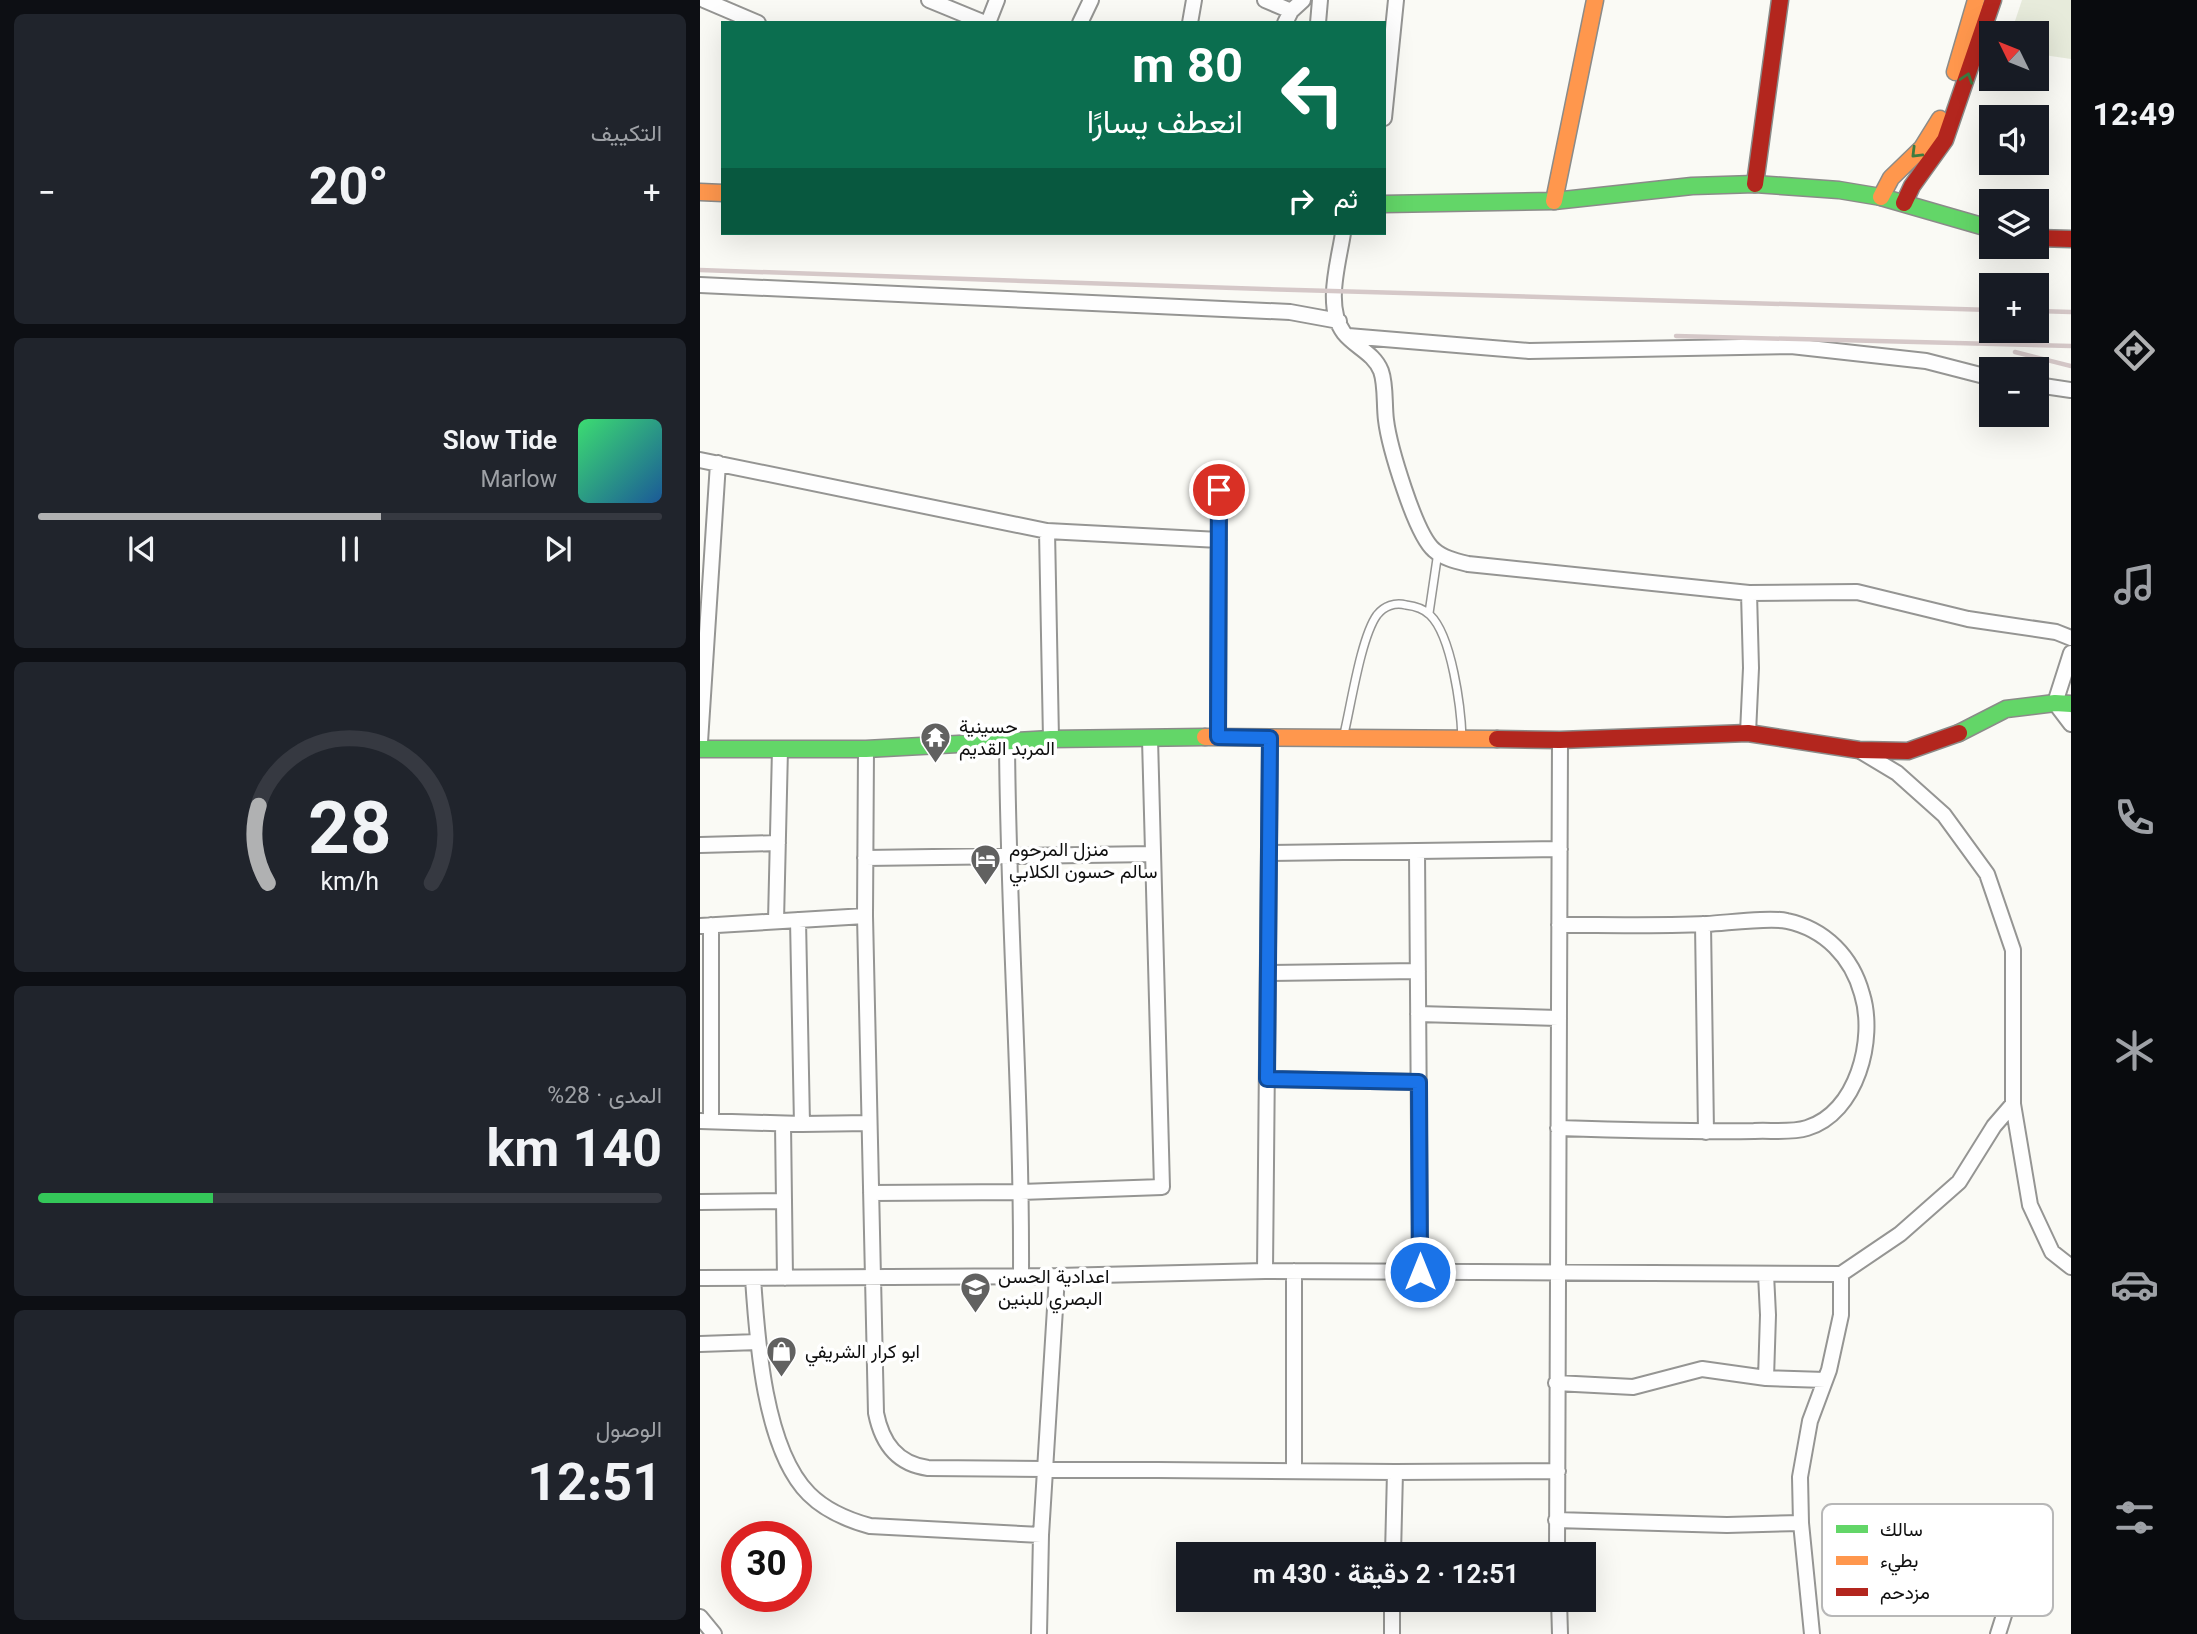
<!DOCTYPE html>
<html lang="ar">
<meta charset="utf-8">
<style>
body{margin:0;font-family:Georgia,Vazirmatn,serif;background:#20242c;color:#f1f3f6;direction:rtl;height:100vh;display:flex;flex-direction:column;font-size:26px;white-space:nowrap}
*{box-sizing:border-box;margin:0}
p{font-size:23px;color:#9ea1a6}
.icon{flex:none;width:38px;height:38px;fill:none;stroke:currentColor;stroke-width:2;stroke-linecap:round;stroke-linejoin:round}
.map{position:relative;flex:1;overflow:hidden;direction:ltr}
.drawer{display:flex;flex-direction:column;gap:14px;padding:14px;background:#0d0f14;width:700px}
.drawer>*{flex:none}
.banner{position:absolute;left:21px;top:21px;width:665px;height:214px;border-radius:0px;box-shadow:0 7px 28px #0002;direction:rtl;background:#0b6e4f;color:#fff;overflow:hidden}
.needle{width:46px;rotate:313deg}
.tools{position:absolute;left:1279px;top:21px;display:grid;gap:14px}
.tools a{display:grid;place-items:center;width:70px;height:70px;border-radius:0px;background:#171b24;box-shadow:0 7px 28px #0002;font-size:35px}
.speed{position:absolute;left:21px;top:1521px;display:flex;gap:14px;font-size:35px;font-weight:700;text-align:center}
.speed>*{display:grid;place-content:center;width:91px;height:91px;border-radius:50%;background:#171b24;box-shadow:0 7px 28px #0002;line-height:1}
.speed .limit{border:10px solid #d22;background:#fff;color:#111}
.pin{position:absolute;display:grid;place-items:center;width:60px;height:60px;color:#fff;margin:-30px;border:4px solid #fff;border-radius:50%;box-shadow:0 2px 7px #0007}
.me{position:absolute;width:77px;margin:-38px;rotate:0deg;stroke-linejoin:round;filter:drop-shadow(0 0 5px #0008)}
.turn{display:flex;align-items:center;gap:24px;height:147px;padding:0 28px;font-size:32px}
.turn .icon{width:91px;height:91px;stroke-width:2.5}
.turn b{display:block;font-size:49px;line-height:60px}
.then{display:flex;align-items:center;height:66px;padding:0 28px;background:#0003;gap:14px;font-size:26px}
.big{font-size:52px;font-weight:700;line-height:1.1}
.drawer .widget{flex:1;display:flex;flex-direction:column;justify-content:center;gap:10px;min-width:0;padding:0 24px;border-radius:10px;background:#20242c}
.drawer .dial{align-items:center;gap:0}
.dial svg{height:182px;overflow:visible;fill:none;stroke:#363941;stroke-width:7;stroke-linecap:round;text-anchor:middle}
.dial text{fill:#f1f3f6;stroke:none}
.song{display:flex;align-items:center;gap:21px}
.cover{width:84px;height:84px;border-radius:10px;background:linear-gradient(135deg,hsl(140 70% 55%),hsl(210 70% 35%))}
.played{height:7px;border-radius:4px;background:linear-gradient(90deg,#b0b1b2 55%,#363941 55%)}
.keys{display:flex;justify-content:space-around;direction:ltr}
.heat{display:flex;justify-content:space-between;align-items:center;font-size:38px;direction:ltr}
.charge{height:10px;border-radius:5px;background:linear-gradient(90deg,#34c759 28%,#363941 0)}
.trip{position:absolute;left:476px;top:1542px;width:420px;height:70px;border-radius:0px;background:#171b24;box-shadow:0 7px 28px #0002;font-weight:700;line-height:70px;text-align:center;direction:rtl}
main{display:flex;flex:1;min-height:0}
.tabs{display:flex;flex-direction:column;width:126px;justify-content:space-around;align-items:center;background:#090b0e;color:#9ea1a6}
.tabs .icon{width:49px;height:49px}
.tabs .current{color:#b0b1b2}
.tabs b{font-size:32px;color:#f1f3f6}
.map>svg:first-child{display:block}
</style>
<main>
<nav class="tabs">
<b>12:49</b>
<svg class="icon current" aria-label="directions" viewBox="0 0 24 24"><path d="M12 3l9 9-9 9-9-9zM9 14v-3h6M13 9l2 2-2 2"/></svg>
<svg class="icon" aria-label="music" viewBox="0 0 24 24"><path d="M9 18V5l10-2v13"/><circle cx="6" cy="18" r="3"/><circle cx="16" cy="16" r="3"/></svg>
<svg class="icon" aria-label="phone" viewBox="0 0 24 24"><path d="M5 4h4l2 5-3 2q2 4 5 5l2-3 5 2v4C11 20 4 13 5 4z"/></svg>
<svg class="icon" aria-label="climate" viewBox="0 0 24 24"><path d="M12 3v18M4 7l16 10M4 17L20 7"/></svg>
<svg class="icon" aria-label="car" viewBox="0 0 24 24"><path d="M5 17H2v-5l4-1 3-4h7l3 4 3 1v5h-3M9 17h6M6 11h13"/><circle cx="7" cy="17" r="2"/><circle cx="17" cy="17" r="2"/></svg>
<svg class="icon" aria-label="filters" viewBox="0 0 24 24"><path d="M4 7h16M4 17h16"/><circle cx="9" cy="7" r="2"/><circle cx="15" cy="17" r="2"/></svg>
</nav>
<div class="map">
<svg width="1371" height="1634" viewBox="0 0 1371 1634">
<rect width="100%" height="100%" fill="#fafaf5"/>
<path fill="#e7ebdb" d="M1322 0H1371V59L1337 54V33H1311Z"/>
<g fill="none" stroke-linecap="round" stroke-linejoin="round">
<defs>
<path id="lane" d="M729 613 738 552
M644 734C651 705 661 637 677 615 684 606 695 602 706 605 715 606 723 608 730 615 752 636 761 708 762 738"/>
<path id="street" d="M4 0 58 23
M229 0 285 23
M565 0 591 11
M288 23 297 0
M380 23 391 0
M490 23 494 0
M585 23 591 11 603 0
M618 23 620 0
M684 118 696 0
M643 233C639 261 624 307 644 333 655 347 674 353 681 371 686 385 684 405 686 420 689 445 715 534 734 550 743 558 756 561 768 564L1049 593 1051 668 1048 733
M0 285 590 312 639 321
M648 336 829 351 1091 346 1226 361 1292 378
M1337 385 1371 390
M0 460 347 531 519 540
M347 531 351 739
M1049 593 1157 592 1268 619 1356 632 1371 638
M1371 653 1355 703 1371 724
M518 737 519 490
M0 742 18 463
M307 742C308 920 322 1097 321 1275
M166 749 165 916 176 1413C182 1443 197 1464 228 1468L695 1472 858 1471
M1162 752 1197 773 1244 815 1287 874 1313 950V1104L1330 1205 1352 1252 1371 1267
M0 845 78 843
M717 851 720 1272
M569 853 860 849
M165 858 453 854
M98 920 102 1124
M76 921 80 749
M1003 924 1006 1132
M11 925V1121
M0 926 165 916
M568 973 718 971
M718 1014 858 1018
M567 1079 719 1082
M0 1121 102 1124 169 1123
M83 1124 85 1278
M858 1128C923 1130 988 1132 1054 1131 1070 1130 1091 1133 1107 1128 1157 1113 1176 1039 1162 994 1152 957 1125 929 1087 921 1070 917 1027 923 1007 924 958 926 908 925 859 925
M171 1193 321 1192 462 1187 450 739
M0 1202 84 1201
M565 1271 570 738
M594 1271V1471
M1066 1274 1068 1315 1066 1378
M0 1278 357 1276 565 1271 1141 1274 1200 1234 1259 1182 1294 1126 1313 1104
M53 1278C57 1339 64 1449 109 1494 126 1511 148 1520 170 1526L341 1535
M0 1344 58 1342
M856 1383 933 1387 1002 1369 1066 1378 1125 1380
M856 1520 1027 1525 1101 1523
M693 1554 695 1472
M857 1554 860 740
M859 1600 860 1634
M0 1617 14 1634
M339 1634 341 1535 357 1276
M692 1634V1600
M1112 1634 1101 1523 1100 1477 1110 1421 1129 1370 1141 1315V1274
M1298 1634 1312 1590"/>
<path id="fast" d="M684 204 854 201 992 186 1055 184 1139 190 1181 197 1292 229
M1259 733 1306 709 1355 703 1371 704
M0 749H166L351 739 505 737"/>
<path id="slow" d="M1255 72 1276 0
M0 192 23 193
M1181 197 1191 178 1222 148 1240 119
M854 201 895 0
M505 737 797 739"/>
<path id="jam" d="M1055 184 1080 0
M1204 203 1212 186 1245 140 1293 0
M1337 238 1371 239
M797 739 860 740 1048 733 1159 750 1208 751 1259 733"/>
</defs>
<use href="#lane" stroke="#959593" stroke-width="10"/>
<use href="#street" stroke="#959593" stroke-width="18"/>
<use href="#fast" stroke="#8b8b89" stroke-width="19"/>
<use href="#slow" stroke="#8b8b89" stroke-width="19"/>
<use href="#jam" stroke="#8b8b89" stroke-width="19"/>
<use href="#lane" stroke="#fefefe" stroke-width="7"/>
<use href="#street" stroke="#fefefe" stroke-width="14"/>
<use href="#fast" stroke="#63d668" stroke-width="16"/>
<use href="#slow" stroke="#ff974d" stroke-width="16"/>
<use href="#jam" stroke="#b3261e" stroke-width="16"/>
<path stroke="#d5c8c8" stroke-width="4.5" d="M0 270 564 289 1292 310
M1337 311 1371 312
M976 336 1371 346
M1315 352 1371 366"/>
</g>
<defs><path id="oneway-chevron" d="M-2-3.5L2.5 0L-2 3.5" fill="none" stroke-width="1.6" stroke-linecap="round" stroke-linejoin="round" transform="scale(1.75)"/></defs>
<g stroke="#3d7c40">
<use href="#oneway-chevron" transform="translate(1267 78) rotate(-72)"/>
<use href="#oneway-chevron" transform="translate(1216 153) rotate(135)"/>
</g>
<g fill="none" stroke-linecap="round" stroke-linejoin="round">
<defs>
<path id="route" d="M519 490 518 737 570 738 567 1079 719 1082 720 1272"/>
</defs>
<use href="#route" stroke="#114b97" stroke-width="18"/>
<use href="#route" stroke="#1a73e8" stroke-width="12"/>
</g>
<defs>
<symbol id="temple-pin" viewBox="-11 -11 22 30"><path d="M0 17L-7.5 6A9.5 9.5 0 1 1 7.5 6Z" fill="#616160" stroke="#fff"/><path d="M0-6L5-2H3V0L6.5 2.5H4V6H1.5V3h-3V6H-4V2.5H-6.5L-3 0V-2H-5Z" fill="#fff"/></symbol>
<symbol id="hotel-pin" viewBox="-11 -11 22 30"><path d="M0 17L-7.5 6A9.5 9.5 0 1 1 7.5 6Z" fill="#616160" stroke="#fff"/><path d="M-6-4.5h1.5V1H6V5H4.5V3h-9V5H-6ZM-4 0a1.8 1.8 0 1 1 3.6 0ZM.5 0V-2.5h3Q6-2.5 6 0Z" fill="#fff"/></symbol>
<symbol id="school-pin" viewBox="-11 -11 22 30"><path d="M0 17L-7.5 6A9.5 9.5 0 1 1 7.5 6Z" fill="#616160" stroke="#fff"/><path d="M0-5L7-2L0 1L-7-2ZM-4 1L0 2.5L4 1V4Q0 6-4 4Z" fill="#fff"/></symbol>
<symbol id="shop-pin" viewBox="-11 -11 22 30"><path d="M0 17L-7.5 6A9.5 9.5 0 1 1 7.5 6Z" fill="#616160" stroke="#fff"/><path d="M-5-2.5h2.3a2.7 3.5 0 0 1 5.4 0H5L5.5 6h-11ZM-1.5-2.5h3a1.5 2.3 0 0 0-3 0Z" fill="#fff"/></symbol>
</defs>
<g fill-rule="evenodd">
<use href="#temple-pin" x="218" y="720" width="35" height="47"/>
<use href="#hotel-pin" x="268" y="842" width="35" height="47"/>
<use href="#school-pin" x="258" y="1270" width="35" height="47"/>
<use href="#shop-pin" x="64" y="1334" width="35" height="47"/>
</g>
<g text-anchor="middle" stroke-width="7" stroke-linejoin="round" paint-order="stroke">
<g font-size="19" fill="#0f0f0f" stroke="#fff" text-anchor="start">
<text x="259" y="733">حسينية<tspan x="259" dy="22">المربد القديم</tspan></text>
<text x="309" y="856">منزل المرحوم<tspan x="309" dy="22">سالم حسون الكلابي</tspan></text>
<text x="298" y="1283">اعدادية الحسن<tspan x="298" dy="22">البصري للبنين</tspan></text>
<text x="105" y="1358">ابو كرار الشريفي</text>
</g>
</g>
<rect x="1122" y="1504" width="231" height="112" rx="10" fill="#fff" stroke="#b7b7b7" stroke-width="2"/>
<rect x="1136" y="1525" width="32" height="8" fill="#63d668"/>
<rect x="1136" y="1556" width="32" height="9" fill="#ff974d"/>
<rect x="1136" y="1588" width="32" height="8" fill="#b3261e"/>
<g font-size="19" fill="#0f0f0f">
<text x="1180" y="1536">سالك</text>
<text x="1180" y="1567">بطيء</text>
<text x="1180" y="1599">مزدحم</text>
</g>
</svg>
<div class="tools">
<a><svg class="needle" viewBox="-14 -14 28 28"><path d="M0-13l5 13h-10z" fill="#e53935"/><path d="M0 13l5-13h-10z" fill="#9ea1a6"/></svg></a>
<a><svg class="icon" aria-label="sound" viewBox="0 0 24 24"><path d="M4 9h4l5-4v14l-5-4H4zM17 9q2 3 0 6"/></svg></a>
<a><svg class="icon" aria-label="layers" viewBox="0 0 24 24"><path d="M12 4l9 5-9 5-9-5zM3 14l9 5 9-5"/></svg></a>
<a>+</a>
<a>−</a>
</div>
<div class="speed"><div class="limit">30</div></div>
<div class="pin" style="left:519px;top:490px;background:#d93025"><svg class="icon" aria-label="arrive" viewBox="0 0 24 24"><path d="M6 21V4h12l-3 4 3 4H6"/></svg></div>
<svg class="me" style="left:720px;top:1272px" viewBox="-20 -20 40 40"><circle r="17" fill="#1a73e8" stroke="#fff" stroke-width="3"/><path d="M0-11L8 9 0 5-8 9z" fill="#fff"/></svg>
<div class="trip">12:51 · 2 دقيقة · 430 m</div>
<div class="banner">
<div class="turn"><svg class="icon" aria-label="left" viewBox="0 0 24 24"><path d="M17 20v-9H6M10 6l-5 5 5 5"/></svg><div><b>80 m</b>انعطف يسارًا</div></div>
<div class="then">ثم<svg class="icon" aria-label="right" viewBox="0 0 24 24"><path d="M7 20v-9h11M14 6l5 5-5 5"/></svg></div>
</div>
</div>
<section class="drawer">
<div class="widget"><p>التكييف</p>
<div class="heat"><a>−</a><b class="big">20°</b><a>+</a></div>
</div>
<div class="widget">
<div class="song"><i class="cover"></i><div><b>Slow Tide</b><p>Marlow</p></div></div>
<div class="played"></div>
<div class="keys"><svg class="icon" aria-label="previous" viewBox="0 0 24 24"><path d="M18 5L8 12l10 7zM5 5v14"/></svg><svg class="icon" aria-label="pause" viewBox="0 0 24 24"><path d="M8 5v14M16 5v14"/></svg><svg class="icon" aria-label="next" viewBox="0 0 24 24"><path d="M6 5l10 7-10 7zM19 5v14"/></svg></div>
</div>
<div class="widget dial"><svg viewBox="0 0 100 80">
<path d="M14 69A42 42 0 1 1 86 69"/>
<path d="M14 69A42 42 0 0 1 10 35" stroke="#b0b1b2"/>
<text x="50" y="56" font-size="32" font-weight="700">28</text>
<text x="50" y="72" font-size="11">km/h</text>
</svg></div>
<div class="widget"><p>المدى · 28%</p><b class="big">140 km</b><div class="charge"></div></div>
<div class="widget"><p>الوصول</p><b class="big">12:51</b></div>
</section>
</main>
